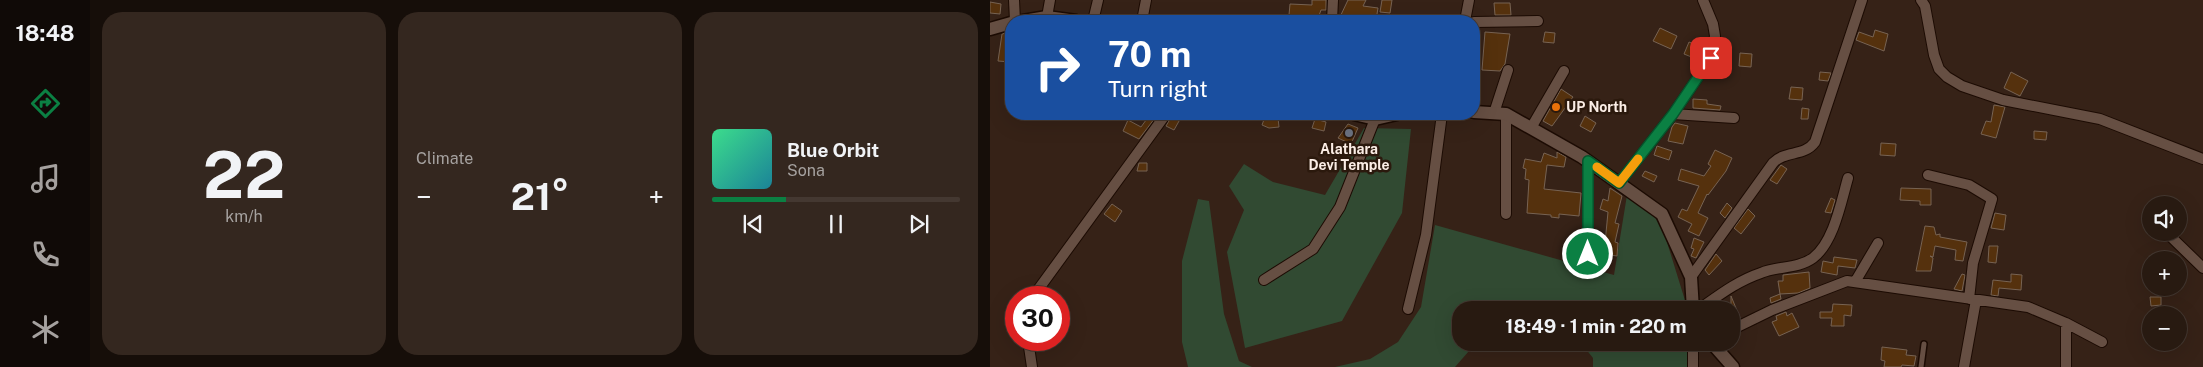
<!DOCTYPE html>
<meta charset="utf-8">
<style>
body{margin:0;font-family:"Public Sans",sans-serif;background:#34271f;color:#f1f3f6;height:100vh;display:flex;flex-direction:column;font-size:19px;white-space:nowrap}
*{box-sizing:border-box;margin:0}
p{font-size:16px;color:#a5a19f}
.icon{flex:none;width:28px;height:28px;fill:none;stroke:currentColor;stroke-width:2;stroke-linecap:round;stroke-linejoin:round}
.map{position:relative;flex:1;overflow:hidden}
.panel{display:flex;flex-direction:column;gap:12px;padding:12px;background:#160e09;width:900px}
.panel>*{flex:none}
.banner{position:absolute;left:15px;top:15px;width:475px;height:105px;border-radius:20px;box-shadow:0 5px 20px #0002,0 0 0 1px #443831;background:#1a4fa0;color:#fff;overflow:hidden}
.fabs{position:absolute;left:1152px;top:196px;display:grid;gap:10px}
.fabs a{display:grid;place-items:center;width:45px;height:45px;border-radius:50%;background:#281a11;box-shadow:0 5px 20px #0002,0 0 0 1px #443831;font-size:25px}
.speed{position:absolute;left:15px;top:286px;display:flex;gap:10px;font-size:25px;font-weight:700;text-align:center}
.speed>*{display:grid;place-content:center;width:65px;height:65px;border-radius:50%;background:#281a11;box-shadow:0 5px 20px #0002,0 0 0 1px #443831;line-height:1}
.speed .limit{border:8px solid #d22;background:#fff;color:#111}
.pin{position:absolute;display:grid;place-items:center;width:42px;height:42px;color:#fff;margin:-21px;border-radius:10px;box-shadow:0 2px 8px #0006}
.me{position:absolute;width:55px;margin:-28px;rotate:0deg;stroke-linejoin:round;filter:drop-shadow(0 0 4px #0008)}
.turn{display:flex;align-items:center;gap:18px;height:105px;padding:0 20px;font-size:22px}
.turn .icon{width:65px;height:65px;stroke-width:2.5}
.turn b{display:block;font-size:35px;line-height:42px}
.big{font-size:38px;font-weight:700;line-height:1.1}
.panel .widget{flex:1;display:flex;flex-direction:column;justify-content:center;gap:8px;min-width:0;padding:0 18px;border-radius:20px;background:#34271f}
.panel .dial{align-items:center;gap:0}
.dial b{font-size:65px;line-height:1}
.song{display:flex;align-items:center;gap:15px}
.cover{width:60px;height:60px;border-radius:8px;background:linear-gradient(135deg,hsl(150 70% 55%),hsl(190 70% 35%))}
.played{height:5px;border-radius:2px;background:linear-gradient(90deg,#0b8043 30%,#443831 30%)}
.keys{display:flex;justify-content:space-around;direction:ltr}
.heat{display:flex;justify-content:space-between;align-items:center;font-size:28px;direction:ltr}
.panel .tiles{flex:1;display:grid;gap:12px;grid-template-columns:repeat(3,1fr)}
.trip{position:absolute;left:462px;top:301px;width:288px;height:50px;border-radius:20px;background:#281a11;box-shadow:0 5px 20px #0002,0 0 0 1px #443831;font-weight:700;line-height:50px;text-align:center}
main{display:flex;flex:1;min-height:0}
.menu{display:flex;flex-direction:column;width:90px;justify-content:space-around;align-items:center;background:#100a07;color:#a5a19f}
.menu .icon{width:35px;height:35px}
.menu .on{color:#0b8043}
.menu b{font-size:22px;color:#f1f3f6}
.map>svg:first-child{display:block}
</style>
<main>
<nav class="menu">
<b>18:48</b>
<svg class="icon on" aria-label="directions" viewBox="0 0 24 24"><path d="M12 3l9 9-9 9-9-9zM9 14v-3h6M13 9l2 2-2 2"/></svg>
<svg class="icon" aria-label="music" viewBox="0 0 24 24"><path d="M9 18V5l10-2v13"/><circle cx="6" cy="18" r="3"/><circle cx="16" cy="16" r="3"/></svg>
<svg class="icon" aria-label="phone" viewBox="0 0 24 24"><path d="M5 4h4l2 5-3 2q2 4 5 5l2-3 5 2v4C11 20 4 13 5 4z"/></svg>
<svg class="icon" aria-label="climate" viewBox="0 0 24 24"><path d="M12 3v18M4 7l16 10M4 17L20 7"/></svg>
</nav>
<section class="panel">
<div class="tiles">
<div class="widget dial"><b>22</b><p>km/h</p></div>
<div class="widget"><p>Climate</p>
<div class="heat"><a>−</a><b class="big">21°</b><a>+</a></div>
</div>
<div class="widget">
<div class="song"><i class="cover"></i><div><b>Blue Orbit</b><p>Sona</p></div></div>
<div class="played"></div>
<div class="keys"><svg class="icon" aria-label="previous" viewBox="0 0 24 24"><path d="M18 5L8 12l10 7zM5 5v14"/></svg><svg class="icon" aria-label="pause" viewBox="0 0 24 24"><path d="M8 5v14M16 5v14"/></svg><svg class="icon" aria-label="next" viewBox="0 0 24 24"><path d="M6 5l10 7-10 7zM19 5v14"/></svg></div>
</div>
</div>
</section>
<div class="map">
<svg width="1213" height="367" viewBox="0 0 1213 367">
<rect width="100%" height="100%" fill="#362217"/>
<path fill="#314a32" d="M374 128 421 129 412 213 352 321 255 348 237 252 254 210 239 186 254 164 283 182 335 195Z
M637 195 654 205 672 226 698 310H471V342L486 343 465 367H345L380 359 408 342 431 307 445 225 624 275Z
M208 199 219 201 234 314 249 361 262 367H198L192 342V261Z
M591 343H700L699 367H603V358Z"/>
<path fill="#55310d" stroke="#776353" d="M322 0H336V10H331L327 21H313L314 15H299L300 4 322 5Z
M358 0H376L373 6 388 8 386 20 367 17 366 21H354L349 19Z
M392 0H402L400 13 390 12Z
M0 2 11 4 10 14 0 13Z
M504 3H520L521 15H505Z
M670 28 687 36 681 49 663 41Z
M885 30 898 34 894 51 866 40 869 32 883 37Z
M495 32 520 34 515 64 510 71 492 70Z
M555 32 565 33 564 43 553 42Z
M16 33 21 34 18 56 21 57V62L8 61 12 34Z
M699 42 709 46 704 58 694 54Z
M750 53 762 54 761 67 749 66Z
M830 72 841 73 838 81 829 80Z
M1021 72 1038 81 1030 96 1014 88Z
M801 87 813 88 812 100 799 99Z
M571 89 583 97 562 126 553 121Z
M703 99 717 100V104L731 106 730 110 703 108Z
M1004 105 1015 107 1006 138 991 134 996 121 1001 122Z
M812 108 819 109 818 119H811Z
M155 114H168L149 139 133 131 138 120 151 127 159 116Z
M183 114H193L184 130 176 126Z
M276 114H287L286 117 288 118 289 127 279 128 272 125Z
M595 116 606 123 601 132 590 126Z
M325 119 336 122 334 131 322 128Z
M685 123 698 126 693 144 678 141 682 127Z
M358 124 368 128 361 144 348 138Z
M1044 131 1057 132 1056 140 1044 139Z
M891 143 906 144 905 156 890 155Z
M667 146 682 151 679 160 664 155Z
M725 150 742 158 736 171 718 195 717 194 708 213 718 218 709 236 698 231 702 224 688 217 692 209 697 211 709 186 688 180 691 169 714 176 721 166 718 164Z
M567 152 576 157 574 167 557 165 554 189 591 193 589 216 569 214V218L561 217V215L537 213 539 180 535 179 536 169 533 168 535 159 551 162 554 153 567 158Z
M149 163H157V171H147Z
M791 165 797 169 787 184 780 180Z
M655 171 667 176 664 182 652 176Z
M620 188 632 196 625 223 629 224 625 242 628 243 627 256 614 254 618 212 610 209 613 199 618 201Z
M911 188 941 189V205H930V201L910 200Z
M841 198 845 200 841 213 835 212Z
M737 203 742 208 735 218 730 213Z
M122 204 132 211 125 222 114 214Z
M758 209 765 216 751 234 744 228Z
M1005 213 1016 215 1014 230 1001 228Z
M935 226 944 227 946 235 950 234V237L977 242 973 261 965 260 966 250 945 246 943 257 940 256 943 258 941 271H926Z
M704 238 714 242 706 258 701 256 704 249 701 248Z
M999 246H1008L1006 263 998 262Z
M726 254 732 261 719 275 715 270Z
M844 257 867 260 865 268 848 266 847 275 831 272 833 261 843 263Z
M819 272 820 288 808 293 790 294 791 299 781 303 780 298 790 294 788 281H793V275Z
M972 274 975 275 972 291 964 289Z
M1021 274 1032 275 1031 290 1009 288 1008 296 1001 295 1003 280 1021 282Z
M741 296 750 318 744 321 741 320V310L726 309 741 304Z
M1160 297H1171V305L1161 306Z
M843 304 862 305 861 316 854 315V326H841L842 318H830V312H842Z
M796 312 797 316 802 313 809 327 789 336 782 322 787 320 786 316Z
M892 347 917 350 916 355 926 356 924 366 912 365 911 367H894L895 361 891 360Z"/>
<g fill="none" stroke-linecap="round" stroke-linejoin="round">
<defs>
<path id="service" d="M931 367 934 344"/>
<path id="minor" d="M24 0 25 21
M931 0 935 6 944 55 949 69 957 77 972 86 1013 100 1110 119 1213 159
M57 17 60 0
M103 21 108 0
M152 21 156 0
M342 21 343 0
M475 21 479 0
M484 22 548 21
M504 113 518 70
M516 114V214
M683 114 744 118
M541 128 574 71
M598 161V254
M938 175 979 185 1002 199 983 263 979 299
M629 183 683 114 721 58 725 36 723 24 713 0
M1176 232 1213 268
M701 277 783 163C795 150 814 157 825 142L872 0
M274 280 323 249 350 207 385 119
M865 282 888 243
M42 298 176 114
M418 309 436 235 452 114
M708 310C728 296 747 281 771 273 787 266 808 269 823 258 844 242 851 202 858 178
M741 330 782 310 857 281 1038 307 1076 323 1112 342
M38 340 42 367
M703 367V342
M974 367 986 300
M1076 367V323"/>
<path id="tertiary" d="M33 21 57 17 86 21
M0 29 21 23
M484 112 516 114 592 157 672 214 701 277 703 310
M364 114 385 119 407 114
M721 342 743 367"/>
</defs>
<use href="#service" stroke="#1c0b03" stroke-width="8"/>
<use href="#minor" stroke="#1c0b03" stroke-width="12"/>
<use href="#tertiary" stroke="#1c0b03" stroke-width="15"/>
<use href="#service" stroke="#664f43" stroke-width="5"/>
<use href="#minor" stroke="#664f43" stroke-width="10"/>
<use href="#tertiary" stroke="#664f43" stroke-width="12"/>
</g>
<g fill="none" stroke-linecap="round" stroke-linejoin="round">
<defs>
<path id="route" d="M598 254V161L629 183 683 114 721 58"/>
</defs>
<use href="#route" stroke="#07532c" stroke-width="12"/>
<use href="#route" stroke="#0b8043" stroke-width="9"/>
<path stroke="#f59e0b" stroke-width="9" d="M607 167 629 183 648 159"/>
</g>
<circle fill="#e8710a" stroke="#2b190d" stroke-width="2" cx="566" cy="107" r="5"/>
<circle fill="#6b7280" stroke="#2b190d" stroke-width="2" cx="359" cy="133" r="5"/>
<g text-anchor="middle" stroke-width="5" stroke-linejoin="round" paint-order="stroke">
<g font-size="14" font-weight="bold" fill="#fbede5" stroke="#2b190d" text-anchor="start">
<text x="576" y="112">UP North</text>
<text x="359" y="154" text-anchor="middle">Alathara<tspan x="359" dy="16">Devi Temple</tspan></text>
</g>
</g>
</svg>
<div class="fabs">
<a><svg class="icon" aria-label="sound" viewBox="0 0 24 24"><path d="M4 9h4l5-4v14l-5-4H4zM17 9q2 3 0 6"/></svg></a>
<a>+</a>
<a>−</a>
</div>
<div class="speed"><div class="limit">30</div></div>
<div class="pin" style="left:721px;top:58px;background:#d93025"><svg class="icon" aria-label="arrive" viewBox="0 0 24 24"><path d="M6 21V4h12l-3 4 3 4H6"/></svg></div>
<svg class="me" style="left:598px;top:254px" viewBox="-20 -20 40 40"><circle r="17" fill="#0b8043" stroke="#fff" stroke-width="3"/><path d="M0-11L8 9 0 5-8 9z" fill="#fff"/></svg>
<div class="trip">18:49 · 1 min · 220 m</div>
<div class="banner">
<div class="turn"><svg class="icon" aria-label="right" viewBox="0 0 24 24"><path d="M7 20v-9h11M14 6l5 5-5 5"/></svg><div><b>70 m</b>Turn right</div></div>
</div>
</div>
</main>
